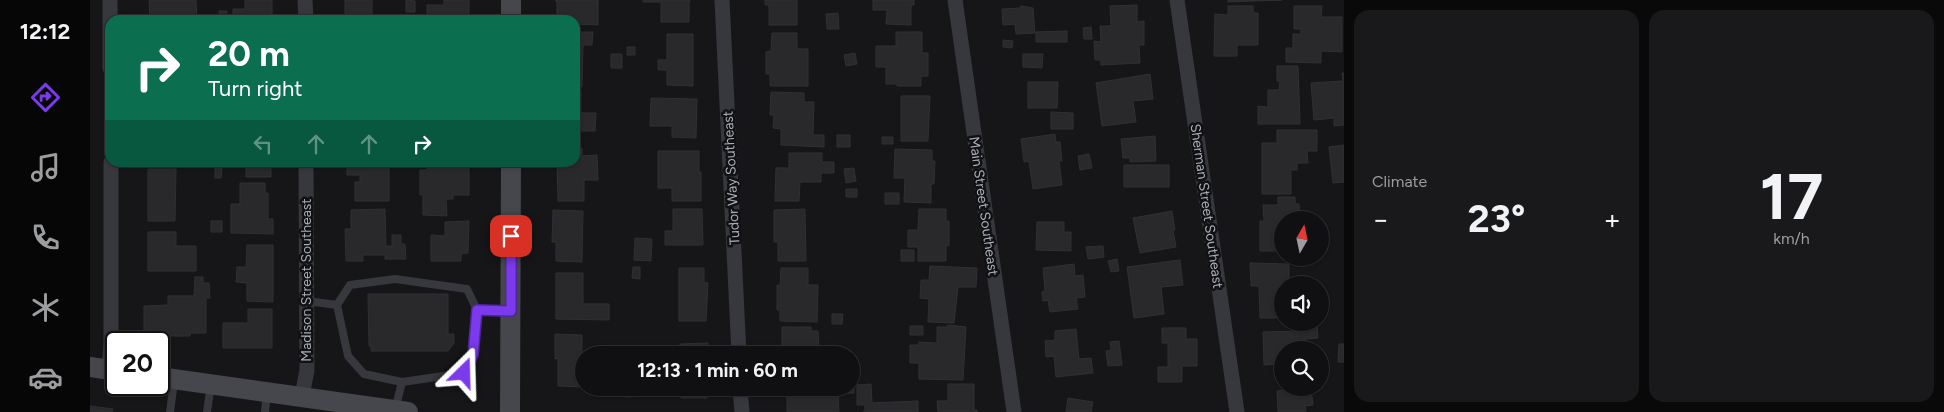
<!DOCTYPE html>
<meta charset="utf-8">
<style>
body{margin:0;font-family:Figtree,sans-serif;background:#19191b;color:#f1f3f6;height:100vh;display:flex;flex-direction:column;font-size:19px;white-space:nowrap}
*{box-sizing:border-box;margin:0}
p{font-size:16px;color:#9c9d9f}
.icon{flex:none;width:28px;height:28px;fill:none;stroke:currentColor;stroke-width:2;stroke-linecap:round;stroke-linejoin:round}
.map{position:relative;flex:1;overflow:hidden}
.details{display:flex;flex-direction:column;gap:10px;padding:10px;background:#09090a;width:600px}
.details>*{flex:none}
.guide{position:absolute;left:15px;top:15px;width:475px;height:152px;border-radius:15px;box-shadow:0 1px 4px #0004,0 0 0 1px #303032;background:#0b6e4f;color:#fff;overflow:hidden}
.needle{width:32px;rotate:9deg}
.buttons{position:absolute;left:1184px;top:211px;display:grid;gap:10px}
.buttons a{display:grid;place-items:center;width:55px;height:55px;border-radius:50%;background:#101012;box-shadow:0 1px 4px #0004,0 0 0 1px #303032;font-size:25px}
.speed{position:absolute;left:15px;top:331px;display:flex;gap:10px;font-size:25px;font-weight:700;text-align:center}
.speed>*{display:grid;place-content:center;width:65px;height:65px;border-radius:50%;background:#101012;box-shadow:0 1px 4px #0004,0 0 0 1px #303032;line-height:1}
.speed .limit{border:2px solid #111;border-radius:8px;background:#fff;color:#111}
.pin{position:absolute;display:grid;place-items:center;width:42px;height:42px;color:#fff;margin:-21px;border-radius:10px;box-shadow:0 2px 8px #0006}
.me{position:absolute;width:55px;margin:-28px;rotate:22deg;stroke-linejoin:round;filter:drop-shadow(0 0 4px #0008)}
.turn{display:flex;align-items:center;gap:18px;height:105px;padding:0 20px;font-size:22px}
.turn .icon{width:65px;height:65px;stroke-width:2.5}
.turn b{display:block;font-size:35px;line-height:42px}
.lanes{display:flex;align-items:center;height:48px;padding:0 20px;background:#0003;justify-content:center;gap:25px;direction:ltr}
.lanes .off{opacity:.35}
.big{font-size:38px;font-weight:700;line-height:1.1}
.details .card{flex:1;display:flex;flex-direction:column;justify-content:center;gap:8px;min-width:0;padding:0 18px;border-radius:15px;background:#19191b}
.details .dial{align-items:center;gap:0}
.dial b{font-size:65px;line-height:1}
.heat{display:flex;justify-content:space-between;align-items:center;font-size:28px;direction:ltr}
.details .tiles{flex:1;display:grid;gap:10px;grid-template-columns:repeat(2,1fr)}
.trip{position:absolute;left:485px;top:346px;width:285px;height:50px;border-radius:25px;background:#101012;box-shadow:0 1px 4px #0004,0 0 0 1px #303032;font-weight:700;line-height:50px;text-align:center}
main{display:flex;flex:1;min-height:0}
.menu{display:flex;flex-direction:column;width:90px;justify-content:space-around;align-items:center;background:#060607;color:#9c9d9f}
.menu .icon{width:35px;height:35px}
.menu .current{color:#7c3aed}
.menu b{font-size:22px;color:#f1f3f6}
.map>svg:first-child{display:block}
</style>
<main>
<nav class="menu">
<b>12:12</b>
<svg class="icon current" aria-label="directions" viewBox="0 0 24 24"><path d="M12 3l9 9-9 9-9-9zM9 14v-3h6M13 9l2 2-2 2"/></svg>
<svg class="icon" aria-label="music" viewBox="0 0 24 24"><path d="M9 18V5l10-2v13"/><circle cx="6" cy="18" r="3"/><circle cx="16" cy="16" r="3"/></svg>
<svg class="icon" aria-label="phone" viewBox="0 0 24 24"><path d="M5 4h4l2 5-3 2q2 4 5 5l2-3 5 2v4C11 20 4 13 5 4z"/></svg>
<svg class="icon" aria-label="climate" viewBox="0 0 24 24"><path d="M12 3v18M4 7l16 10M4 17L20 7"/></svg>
<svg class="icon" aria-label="car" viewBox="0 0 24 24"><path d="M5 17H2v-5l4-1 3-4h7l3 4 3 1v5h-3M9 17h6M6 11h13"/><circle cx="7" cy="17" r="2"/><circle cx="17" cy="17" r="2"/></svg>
</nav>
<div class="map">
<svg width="1254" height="412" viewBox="0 0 1254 412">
<rect width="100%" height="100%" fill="#161618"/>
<path fill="#29292c" stroke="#303034" d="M59 0H106L107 20H60Z
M155 0H182V20H143V9H155Z
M255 0H282V20H255Z
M316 0 325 1V12H316Z
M354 0H379V20H337V5H354Z
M465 0H508V25L486 24 485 20H467V2Z
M553 0H600L599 3V22H571V2H553Z
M675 0H707V25H679V5H675Z
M783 0H824V5H821V25L796 24 797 10H783Z
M1138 0H1192L1138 2Z
M1047 5V22L1054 21V45H1049L1050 63 1011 65V60H1005L1004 41 1011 42 1010 26H1021L1020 6Z
M931 6 943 8 945 33 926 34 925 24 913 25 912 9 931 8Z
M1138 6H1163V13H1168V45H1147V56H1124L1125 14 1138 15Z
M1204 6H1232L1231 17H1252V52L1231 51V63L1196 62V48H1203V34H1211V29H1204Z
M129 11H137V20H129Z
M748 13 749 29H737L736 14Z
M1001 27 1002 39H994L993 28Z
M977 31V42H946V32Z
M485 32H503L502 45H493L492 87H485Z
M806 32H832V53H838V76H831V86H807V84H796V67H786V46H806Z
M682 33H707V49H718V86H680V74H676V52L681 51Z
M577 34H603V86L577 85V70H568V60H577Z
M913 40 923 41 922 48 913 47Z
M537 47H545V55H537Z
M765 53 767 64 756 66 754 55Z
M521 54H532V68H521Z
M933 54H953L952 68 933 67Z
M1187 66H1208L1210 124H1168V106L1178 107V90H1189L1190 81H1187Z
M1252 73H1254V125L1244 126V118L1224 120 1221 83 1253 81Z
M1060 74 1063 99 1043 101 1046 122 1012 126 1006 83Z
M938 82H968L967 108H938Z
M485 90H491V113H506L505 131H490V146H485Z
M681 92 714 93V102H724L723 135H734V147L691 145V129L683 128 684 115H680Z
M811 96H840L838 141H811Z
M561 98 607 99 606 138 582 137V126H560Z
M961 112 983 113V129H961Z
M1187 130H1227V151H1217L1218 163H1207V170H1201V194H1172V143H1187Z
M965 134 966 142H970L972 161H969L972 185 943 189 939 161 934 162 931 139Z
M747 135H760V147H747Z
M1065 136 1066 161 1040 162V158H1033L1031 139Z
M792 137H803V144H792Z
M1254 145V182L1243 183 1239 147Z
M485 148H492V156L507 155 508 180H494V201H468L467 162H485Z
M805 149 842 150V161H845L844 184H841V203L814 202 815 178H804Z
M568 151H609V172H611V201H582V188H568Z
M699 153H732V162H744V173H731V182H710L709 201H685L686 168H699Z
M999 154 1002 168 990 170 988 156Z
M156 162H181V177H156Z
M257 162H299V201H265V182H270V175H257Z
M1034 165H1079V187H1034Z
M125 168H132L131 178H125Z
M337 168H379V195H363V199H356L357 216 333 215V194L330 195V170H337Z
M764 168 766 181 756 183 754 169Z
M58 169H86L85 221H58Z
M150 183H175V193H178V219H183V234L141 233V204H150Z
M756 189H767V197H756Z
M795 193H809V204H795Z
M1188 197H1205V204H1209L1210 220H1192V251H1170V221H1174L1173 205H1188Z
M295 209 296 246H302V235H311V244H315L316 259H295V255H273V261H256L255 229H261V210Z
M583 209H612L613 245H575V231H583Z
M715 209 716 261H688V242H684V210Z
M829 209H856V221H859V246L856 245V261H828V247H818V230H828Z
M463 210 493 211 492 262 466 261V242H462Z
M1082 211 1085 230H1083L1086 247 1050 253 1043 218Z
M121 221H132V232H121Z
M379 221 378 253 371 254V261H341V235L355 236V222Z
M947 222H974V232H981V251L946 250Z
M58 232H86V246H106V271H58Z
M545 238 562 239 561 261 544 260Z
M157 245H183V302L157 301V283L146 282 147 267H156Z
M1013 246 1014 257 998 259 996 247Z
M811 250H824V261H811Z
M1027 259 1029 271 1021 272 1018 261Z
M1090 260 1093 285 1071 287 1074 314 1044 318 1037 267Z
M1160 263 1199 264V285H1192V318H1170L1169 286H1161Z
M984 264 985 276 993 275 995 297 986 298 988 309 960 312 958 300 953 301 952 292 955 291 953 268Z
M840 266 887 268 886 287H868L864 323 838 322 839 299 830 298 831 280H839Z
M543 267H550V279L542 278Z
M589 268H614V282L618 283 616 321H589Z
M691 268H718V285H728L727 322 690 321V310H687V285H690Z
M466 273H493V304H519V320L466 319Z
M105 277H113V283H119L120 298H116V333H100V336H77V332L54 333V306L78 305V296H104Z
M278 294H358V334H364V343L358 351H281V346H279Z
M158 309H182V348H133V323H158Z
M742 314H753L752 324H742Z
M1227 322 1228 338 1216 339V346H1219V350H1192V364L1174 365 1173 332 1210 331V323Z
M858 325 876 327 873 380 829 379V363H820V345H829V342L847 343V327H857Z
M820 326H833V335H820Z
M692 327H721V331H728L729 350H731L732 355H692Z
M1072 328H1096V339H1107V366H1092V382H1068V367H1078V343H1072Z
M986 329 989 359 1001 358 1003 373 966 377 964 356 956 357 955 341 965 340V331Z
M465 334 492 335V387L468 386V358L465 359Z
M1029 341 1032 365 1018 366 1016 351 1021 350 1020 342Z
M618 343V355H590V344Z
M1249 344H1254V362H1248Z
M761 382H764V393L748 394 749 412H697V396L719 395V388H761Z
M781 384 782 403 828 401V412H773L775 411V405H767V385Z
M858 384H884V410H887V412H848L847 401H858Z
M525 388H571V392H559V396L535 397V393H525Z
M591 388H617V398H591Z
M1221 388 1223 405 1215 406 1216 412H1188L1187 391Z
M978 398 1003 402 1001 412H976Z
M0 406 23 409 22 412H0Z"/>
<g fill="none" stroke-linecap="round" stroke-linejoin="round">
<path stroke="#37383d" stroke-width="8" d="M217 301 247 305 260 285 305 279 377 289 387 310 421 311
M247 305 258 356 274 374 312 382
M305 410 312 382 374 373 383 355 387 310
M80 412 84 381
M117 412 121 384
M175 412 177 393"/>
<path stroke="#37383d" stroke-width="15" d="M20 0V68
M215 0 216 20
M632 0 649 355
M865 0 924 412
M1087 0 1147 412
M19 370 21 343V162
M650 388 652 412
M212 396 217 370 216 162"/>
<path stroke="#45474d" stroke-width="20" d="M421 0V20
M0 367 26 371
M69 377 318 412
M420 412 421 162"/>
</g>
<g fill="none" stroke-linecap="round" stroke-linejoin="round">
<defs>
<path id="route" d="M374 373 383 355 387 310 421 311V236"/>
</defs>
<use href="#route" stroke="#51269a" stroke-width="12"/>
<use href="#route" stroke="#7c3aed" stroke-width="9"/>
</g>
<g text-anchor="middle" stroke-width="5" stroke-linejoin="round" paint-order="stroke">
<g font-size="14" fill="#a8adb8" stroke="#111113">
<text transform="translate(641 178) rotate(-93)" y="5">Tudor Way Southeast</text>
<text transform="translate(894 206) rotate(82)" y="5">Main Street Southeast</text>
<text transform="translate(1117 206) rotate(82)" y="5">Sherman Street Southeast</text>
<text transform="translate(216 280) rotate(-90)" y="5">Madison Street Southeast</text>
</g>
</g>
</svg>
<div class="buttons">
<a><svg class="needle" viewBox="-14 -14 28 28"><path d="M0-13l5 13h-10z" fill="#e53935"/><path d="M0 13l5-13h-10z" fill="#9c9d9f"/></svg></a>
<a><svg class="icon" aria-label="sound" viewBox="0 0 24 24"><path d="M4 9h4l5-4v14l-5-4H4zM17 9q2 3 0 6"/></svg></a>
<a><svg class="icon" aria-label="search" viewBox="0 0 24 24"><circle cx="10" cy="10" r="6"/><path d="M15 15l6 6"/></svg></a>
</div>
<div class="speed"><div class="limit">20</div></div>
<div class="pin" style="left:421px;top:236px;background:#d93025"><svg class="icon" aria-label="arrive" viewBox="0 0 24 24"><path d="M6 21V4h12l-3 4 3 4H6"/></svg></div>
<svg class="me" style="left:374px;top:373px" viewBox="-20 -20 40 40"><path d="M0-17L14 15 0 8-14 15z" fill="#7c3aed" stroke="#fff" stroke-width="4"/></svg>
<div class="trip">12:13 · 1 min · 60 m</div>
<div class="guide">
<div class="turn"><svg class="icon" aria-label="right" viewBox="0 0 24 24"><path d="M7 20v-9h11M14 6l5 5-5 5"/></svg><div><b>20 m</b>Turn right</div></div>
<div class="lanes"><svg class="icon off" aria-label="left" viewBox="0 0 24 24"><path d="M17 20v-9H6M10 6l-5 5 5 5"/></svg><svg class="icon off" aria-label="ahead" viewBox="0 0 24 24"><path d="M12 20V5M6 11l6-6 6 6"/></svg><svg class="icon off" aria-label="ahead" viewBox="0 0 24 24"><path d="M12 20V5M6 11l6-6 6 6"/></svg><svg class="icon" aria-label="right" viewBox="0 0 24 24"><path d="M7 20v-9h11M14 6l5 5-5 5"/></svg></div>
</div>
</div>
<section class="details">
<div class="tiles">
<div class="card"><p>Climate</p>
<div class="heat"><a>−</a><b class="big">23°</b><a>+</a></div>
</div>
<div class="card dial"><b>17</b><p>km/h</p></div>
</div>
</section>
</main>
